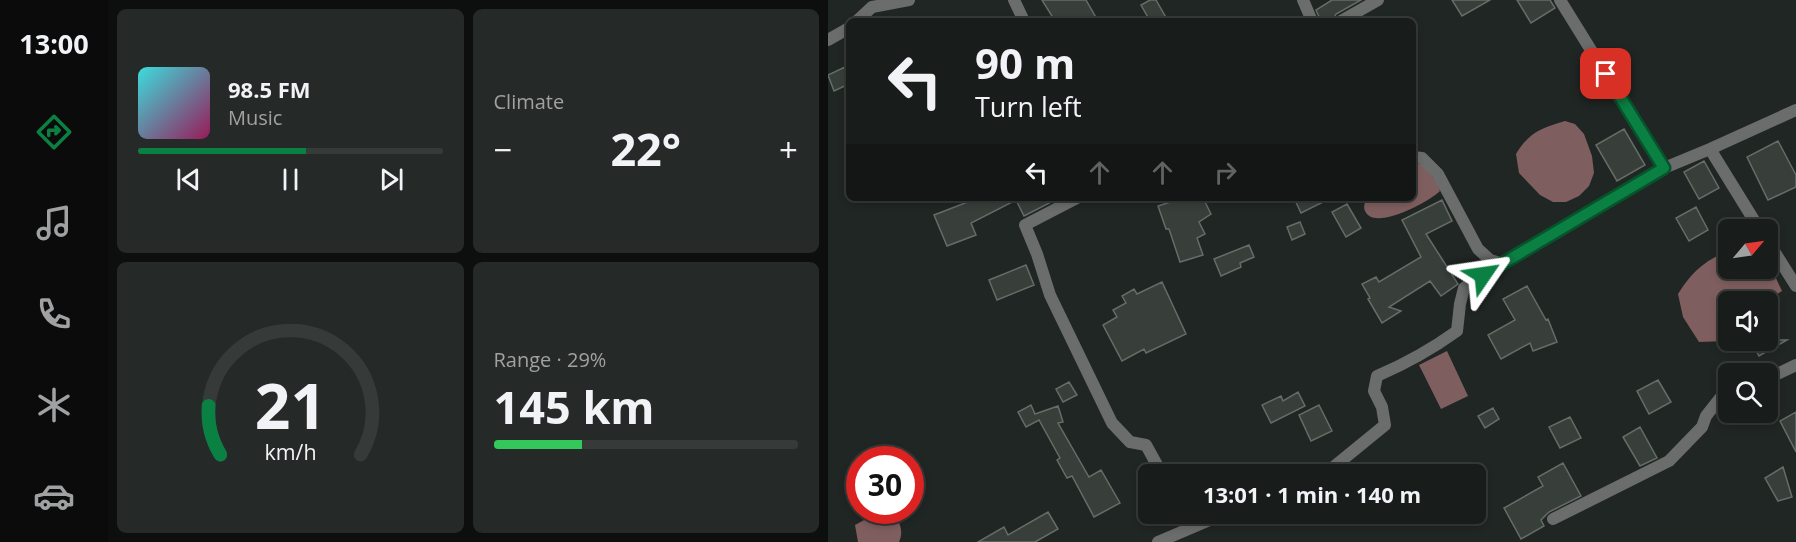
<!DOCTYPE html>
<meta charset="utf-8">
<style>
body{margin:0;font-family:"Open Sans",sans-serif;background:#252927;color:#f1f3f6;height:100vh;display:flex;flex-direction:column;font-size:22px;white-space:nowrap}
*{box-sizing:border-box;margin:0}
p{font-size:20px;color:#9fa1a2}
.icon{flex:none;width:33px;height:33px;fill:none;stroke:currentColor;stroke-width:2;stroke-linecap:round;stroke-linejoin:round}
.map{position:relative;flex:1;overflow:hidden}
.side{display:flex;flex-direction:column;gap:9px;padding:9px;background:#0d0f0e;width:720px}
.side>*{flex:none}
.hud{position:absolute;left:18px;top:18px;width:570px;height:183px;border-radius:9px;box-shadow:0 3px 9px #0003,0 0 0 2px #363a39;background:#181c1a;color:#f1f3f6;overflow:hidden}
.needle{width:39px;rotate:61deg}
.tools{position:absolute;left:890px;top:219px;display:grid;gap:12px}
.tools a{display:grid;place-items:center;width:60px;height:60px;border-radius:9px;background:#181c1a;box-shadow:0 3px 9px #0003,0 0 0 2px #363a39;font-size:30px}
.speed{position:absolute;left:18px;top:446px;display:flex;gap:12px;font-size:30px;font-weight:700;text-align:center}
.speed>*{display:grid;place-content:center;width:78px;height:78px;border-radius:50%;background:#181c1a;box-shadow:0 3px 9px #0003,0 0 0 2px #363a39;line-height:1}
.speed .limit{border:9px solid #d22;background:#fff;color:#111}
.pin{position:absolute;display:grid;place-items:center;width:51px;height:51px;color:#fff;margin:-26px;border-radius:12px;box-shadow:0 3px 9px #0006}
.me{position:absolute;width:66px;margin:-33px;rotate:58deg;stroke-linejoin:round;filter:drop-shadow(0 0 4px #0008)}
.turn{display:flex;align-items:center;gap:21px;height:126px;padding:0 30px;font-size:27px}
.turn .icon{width:78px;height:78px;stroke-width:2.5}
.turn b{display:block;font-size:42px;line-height:51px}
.lanes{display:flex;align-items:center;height:57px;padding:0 30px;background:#0003;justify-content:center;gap:30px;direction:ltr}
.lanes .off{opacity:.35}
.big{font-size:45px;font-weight:700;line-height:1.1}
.side .card{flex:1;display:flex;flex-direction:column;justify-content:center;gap:9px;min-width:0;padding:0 21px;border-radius:9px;background:#252927}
.side .dial{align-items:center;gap:0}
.dial svg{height:156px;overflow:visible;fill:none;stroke:#363a39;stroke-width:7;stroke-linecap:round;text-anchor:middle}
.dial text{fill:#f1f3f6;stroke:none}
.song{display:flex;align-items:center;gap:18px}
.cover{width:72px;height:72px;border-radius:9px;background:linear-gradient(135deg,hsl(180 70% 55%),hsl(330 70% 35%))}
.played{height:6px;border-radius:3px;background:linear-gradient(90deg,#0b8043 55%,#363a39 55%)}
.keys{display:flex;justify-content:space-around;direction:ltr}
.heat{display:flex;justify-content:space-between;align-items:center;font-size:33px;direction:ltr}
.charge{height:9px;border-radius:4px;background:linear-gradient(90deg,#34c759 29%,#363a39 0)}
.side .tiles{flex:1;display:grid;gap:9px;grid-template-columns:repeat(2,1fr)}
.trip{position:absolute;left:310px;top:464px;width:348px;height:60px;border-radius:9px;background:#181c1a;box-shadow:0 3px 9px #0003,0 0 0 2px #363a39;font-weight:700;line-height:60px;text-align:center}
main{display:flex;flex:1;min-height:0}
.menu{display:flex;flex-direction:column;width:108px;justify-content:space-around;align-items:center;background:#0a0b0a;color:#9fa1a2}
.menu .icon{width:42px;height:42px}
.menu .current{color:#0b8043}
.menu b{font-size:27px;color:#f1f3f6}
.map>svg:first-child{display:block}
</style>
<main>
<nav class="menu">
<b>13:00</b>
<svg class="icon current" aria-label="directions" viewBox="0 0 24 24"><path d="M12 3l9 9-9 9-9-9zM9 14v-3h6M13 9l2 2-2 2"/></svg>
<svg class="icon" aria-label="music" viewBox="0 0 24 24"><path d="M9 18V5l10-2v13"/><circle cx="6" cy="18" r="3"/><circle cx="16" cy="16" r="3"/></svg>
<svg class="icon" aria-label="phone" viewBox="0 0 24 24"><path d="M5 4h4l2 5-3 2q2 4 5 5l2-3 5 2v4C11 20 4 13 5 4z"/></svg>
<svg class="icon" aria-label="climate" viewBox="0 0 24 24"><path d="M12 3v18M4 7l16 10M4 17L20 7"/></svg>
<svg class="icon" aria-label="car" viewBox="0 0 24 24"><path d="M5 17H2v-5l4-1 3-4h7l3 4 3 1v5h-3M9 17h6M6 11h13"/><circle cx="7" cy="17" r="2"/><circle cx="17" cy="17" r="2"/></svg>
</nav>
<section class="side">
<div class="tiles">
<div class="card">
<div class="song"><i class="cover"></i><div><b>98.5 FM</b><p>Music</p></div></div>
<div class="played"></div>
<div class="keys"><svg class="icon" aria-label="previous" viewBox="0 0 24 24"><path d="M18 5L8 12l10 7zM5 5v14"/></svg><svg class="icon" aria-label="pause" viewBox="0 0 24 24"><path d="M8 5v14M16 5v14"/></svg><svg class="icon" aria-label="next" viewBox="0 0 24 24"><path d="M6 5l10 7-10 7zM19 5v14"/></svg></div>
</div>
<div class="card"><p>Climate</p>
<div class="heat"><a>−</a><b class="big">22°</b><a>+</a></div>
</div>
<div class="card dial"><svg viewBox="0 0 100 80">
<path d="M14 69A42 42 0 1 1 86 69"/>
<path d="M14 69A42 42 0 0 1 8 44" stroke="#0b8043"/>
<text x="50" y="56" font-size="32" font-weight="700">21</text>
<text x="50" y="72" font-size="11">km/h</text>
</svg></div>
<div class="card"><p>Range · 29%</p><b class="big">145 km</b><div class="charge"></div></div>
</div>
</section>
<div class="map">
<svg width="968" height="542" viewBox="0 0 968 542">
<rect width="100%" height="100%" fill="#202623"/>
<path fill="#7f5e5f" d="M737 121 747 124 756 134 764 156 766 173 761 186 751 196 738 202H725L712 195 691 173 688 154C701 132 714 128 737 121Z
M585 163 594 164 609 182 612 191C601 202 553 227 540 215 534 209 536 204 539 198H585Z
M900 251V268H939V259L954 291 938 301 900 302V339L897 341 871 342 855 317 850 294C864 272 876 261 900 251Z
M619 351 640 396 613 409 591 365Z
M59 512 65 513C72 522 76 531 71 542H30L27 525 49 513Z"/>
<path fill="#383f3b" stroke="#656d68" stroke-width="1.5" d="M214 0H258L270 21H227Z
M322 0H328L340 21H322L313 5Z
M504 0H533L508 14 505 21H493L488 10Z
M624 0H662L634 16Z
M689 0H722L727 8 703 23Z
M17 67 21 74V84L6 91 0 75Z
M796 129 817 165 789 181 768 145Z
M950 141 968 175V187L940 200 919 157Z
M876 161 891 188 871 199 856 172Z
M150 198H231L196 216 188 200 143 223 148 235 119 246 106 215Z
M355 198H375L383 214 371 222 377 234 369 238 375 255 352 262 341 229H338L330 206Z
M466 198H503L473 213Z
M614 200 624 221 598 234 630 284 613 296 602 281 561 307 573 311 554 323 540 299 542 298 534 284 548 277 551 282 593 257 574 220Z
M519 204 533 228 518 237 504 212Z
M868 207 880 230 861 241 848 218Z
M472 222 477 234 464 240 459 227Z
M421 245 426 257 412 263 413 267 393 276 386 259Z
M198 265 206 285 169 300 161 280Z
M334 282 358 334 318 353 316 349 294 361 275 325 289 317 285 310 298 303 294 296 306 289 309 294Z
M699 286 718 320 720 319 729 342 705 351 702 343 673 359 660 335 687 320 675 299Z
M922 340H959L931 356Z
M830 380 843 402 821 414 809 391Z
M241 382 249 395 235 402 228 389Z
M470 392 477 406 443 423 434 405 453 396 455 401Z
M203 405 207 414 230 406 235 422 230 423 261 477 273 470 292 503 266 517 244 476 239 478 229 460 232 458 211 420 198 427 190 412Z
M491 405 504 431 483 441 471 415Z
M665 408 671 419 657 428 650 416Z
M968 412V452L952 421Z
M742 417 753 438 732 448 721 427Z
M812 427 829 458 812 466 795 437Z
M735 463 753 496 721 512 713 520 716 526 693 539 676 508 715 486 710 477Z
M955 467 964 497 950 501 937 478Z
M220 512 230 529 207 542H150L176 527 180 535Z"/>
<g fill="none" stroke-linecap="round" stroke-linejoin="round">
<path stroke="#6a6d6b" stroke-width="12" d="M186 0 196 21
M475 0 484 21
M732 0 836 168 882 149 968 110
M29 21 44 7 81 0
M513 21 550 0
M0 40 21 28
M882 149 932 230
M585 157 594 158 610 174 650 249 662 260 673 263 836 168
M249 198 197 225 209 254 222 295 284 423 302 442 318 445 334 474
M939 240 968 286
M939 379 968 365
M497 474 557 425 554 407 546 391 549 376C577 364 604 349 629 331L632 304 636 288 673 263
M355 513 363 527
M725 519 841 461 874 427 878 416 893 397 900 395
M330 542 398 513"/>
</g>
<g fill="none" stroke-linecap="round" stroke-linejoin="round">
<defs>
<path id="route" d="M655 275 836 168 778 74"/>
</defs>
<use href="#route" stroke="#07532c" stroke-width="15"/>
<use href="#route" stroke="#0b8043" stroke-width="10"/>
</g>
</svg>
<div class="tools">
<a><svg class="needle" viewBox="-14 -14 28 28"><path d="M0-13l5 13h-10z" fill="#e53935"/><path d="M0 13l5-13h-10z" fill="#9fa1a2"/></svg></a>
<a><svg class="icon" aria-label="sound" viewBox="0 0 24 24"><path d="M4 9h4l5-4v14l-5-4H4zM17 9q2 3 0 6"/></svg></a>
<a><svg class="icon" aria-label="search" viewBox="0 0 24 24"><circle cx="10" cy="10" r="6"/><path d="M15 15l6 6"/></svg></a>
</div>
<div class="speed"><div class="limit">30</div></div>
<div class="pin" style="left:778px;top:74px;background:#d93025"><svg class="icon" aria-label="arrive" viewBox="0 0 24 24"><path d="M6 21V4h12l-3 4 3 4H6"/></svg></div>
<svg class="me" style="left:655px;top:275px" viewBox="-20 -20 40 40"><path d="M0-17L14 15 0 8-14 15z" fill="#0b8043" stroke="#fff" stroke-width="4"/></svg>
<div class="trip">13:01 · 1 min · 140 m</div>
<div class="hud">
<div class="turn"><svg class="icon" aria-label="left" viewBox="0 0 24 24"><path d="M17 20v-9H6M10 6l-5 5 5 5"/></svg><div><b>90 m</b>Turn left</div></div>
<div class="lanes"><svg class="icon" aria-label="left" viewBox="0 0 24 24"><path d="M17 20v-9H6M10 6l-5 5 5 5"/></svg><svg class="icon off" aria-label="ahead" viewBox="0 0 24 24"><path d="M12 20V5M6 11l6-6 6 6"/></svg><svg class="icon off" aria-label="ahead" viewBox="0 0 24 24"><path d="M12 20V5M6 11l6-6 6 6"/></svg><svg class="icon off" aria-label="right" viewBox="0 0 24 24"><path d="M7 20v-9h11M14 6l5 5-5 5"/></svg></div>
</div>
</div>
</main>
